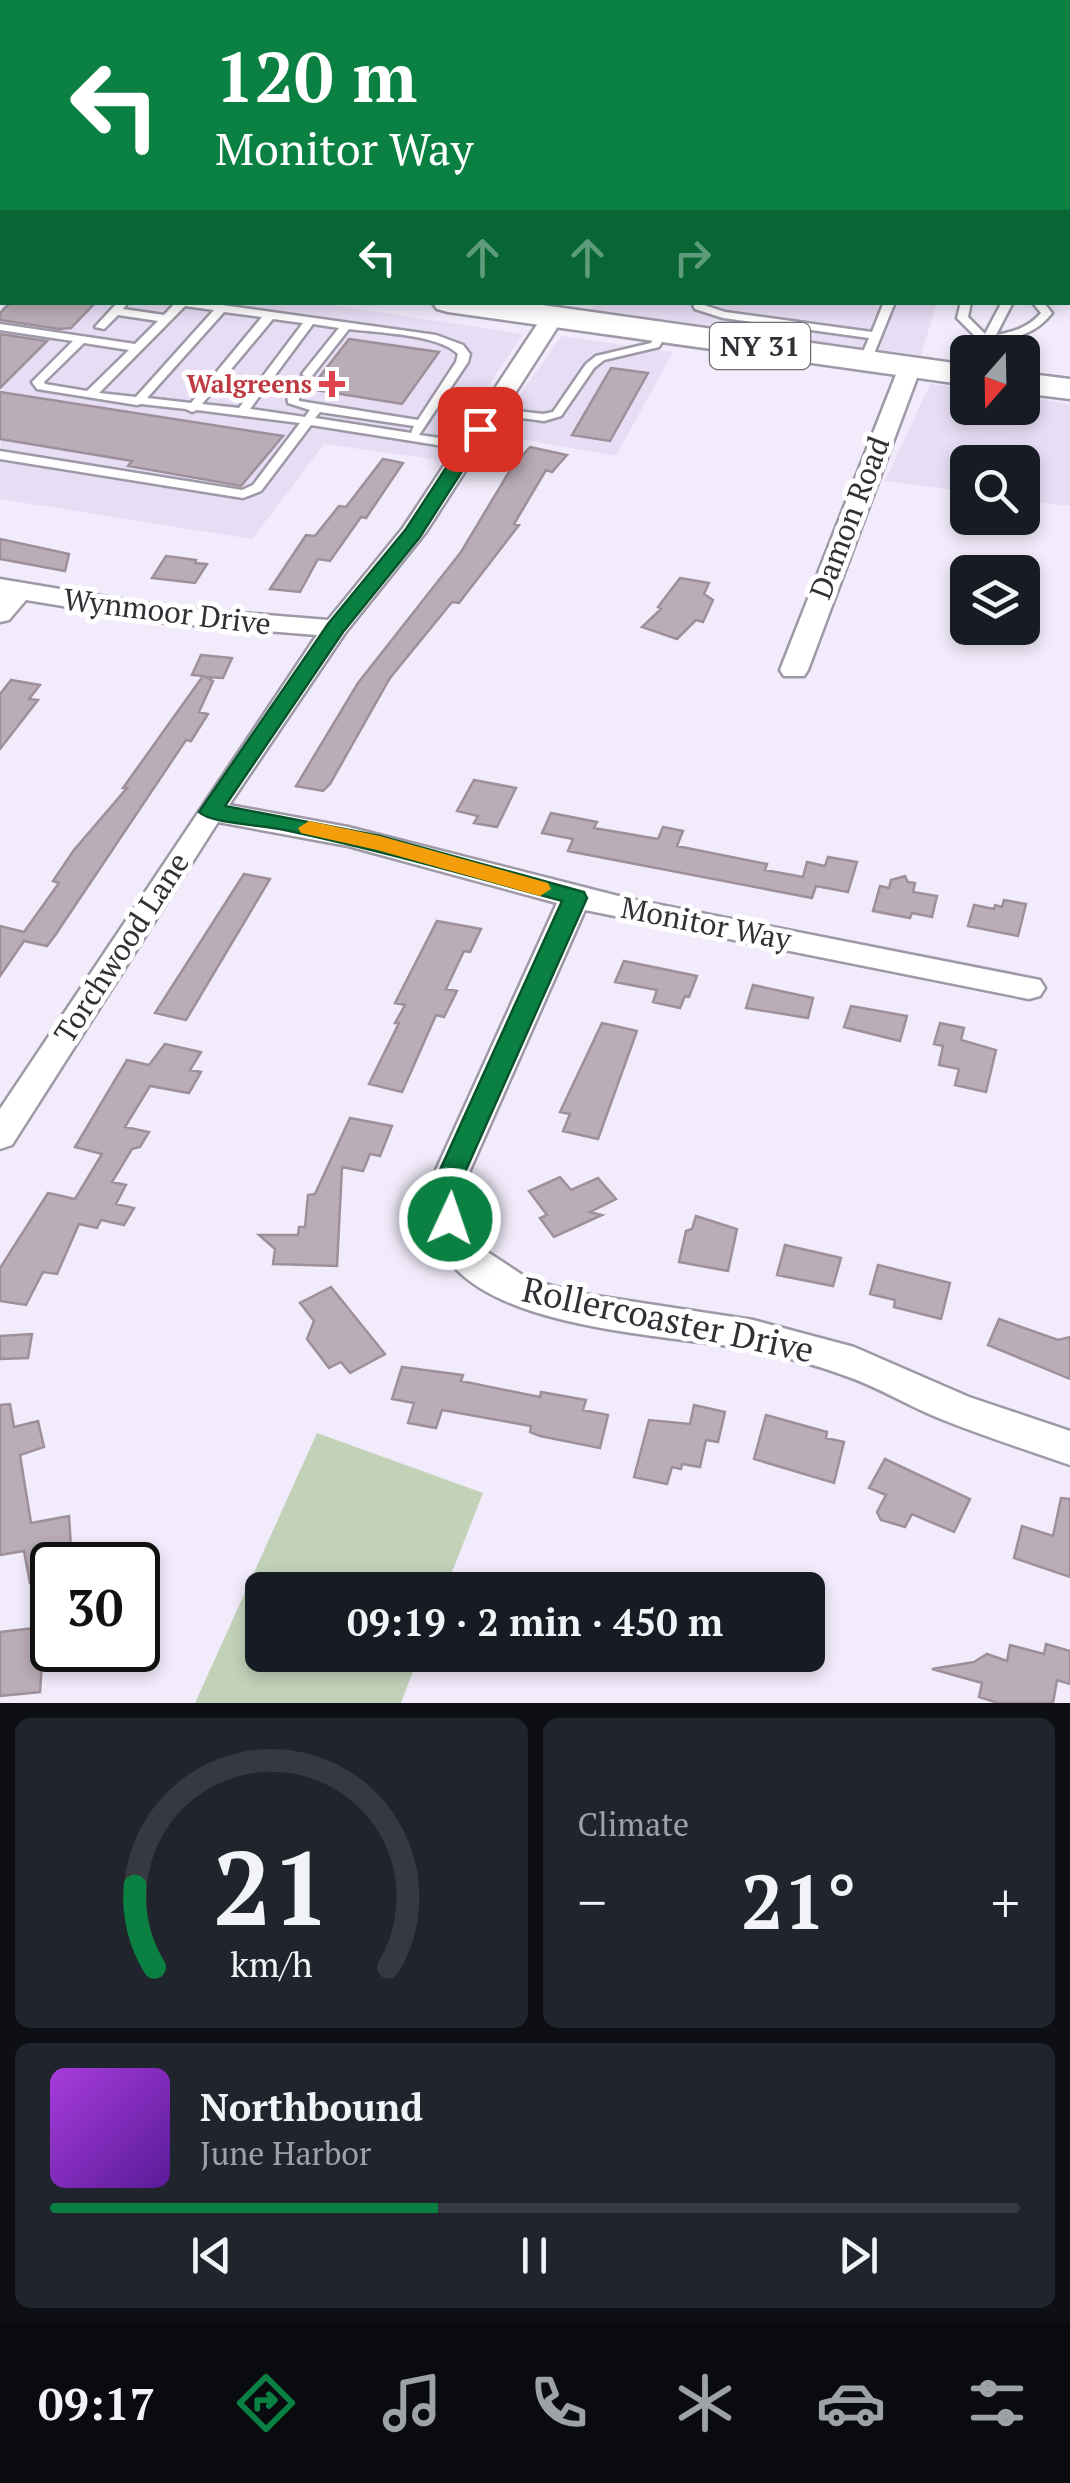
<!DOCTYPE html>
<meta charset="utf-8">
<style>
body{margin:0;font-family:"PT Serif",serif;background:#20242c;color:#f1f3f6;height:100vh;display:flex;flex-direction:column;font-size:38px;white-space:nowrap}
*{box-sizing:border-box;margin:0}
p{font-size:32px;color:#9ea1a6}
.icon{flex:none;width:55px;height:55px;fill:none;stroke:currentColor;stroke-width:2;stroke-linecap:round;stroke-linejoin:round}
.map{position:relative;height:1703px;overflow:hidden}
.panel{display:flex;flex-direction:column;gap:15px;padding:15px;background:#0d0f14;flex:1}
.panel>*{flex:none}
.top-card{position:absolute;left:0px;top:0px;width:1070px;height:305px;box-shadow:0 5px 15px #0003;background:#0b8043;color:#fff;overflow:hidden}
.needle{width:65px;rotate:200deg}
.fabs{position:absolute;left:950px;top:335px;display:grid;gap:20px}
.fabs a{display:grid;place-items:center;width:90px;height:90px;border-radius:15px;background:#171b24;box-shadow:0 5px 15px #0003;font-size:50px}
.speed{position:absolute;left:30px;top:1542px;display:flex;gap:20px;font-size:50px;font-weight:700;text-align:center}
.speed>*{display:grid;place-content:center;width:130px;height:130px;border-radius:50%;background:#171b24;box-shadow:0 5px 15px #0003;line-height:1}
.speed .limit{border:5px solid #111;border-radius:15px;background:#fff;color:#111}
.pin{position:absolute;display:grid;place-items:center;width:85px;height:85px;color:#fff;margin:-42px;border-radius:20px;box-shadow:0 5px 15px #0006}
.me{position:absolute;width:110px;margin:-55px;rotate:3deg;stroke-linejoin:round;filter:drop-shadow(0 0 8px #0008)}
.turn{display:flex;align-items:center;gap:35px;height:210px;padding:0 50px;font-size:45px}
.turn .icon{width:130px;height:130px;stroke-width:2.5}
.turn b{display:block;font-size:70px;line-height:85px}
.lanes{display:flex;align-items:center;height:95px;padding:0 50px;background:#0003;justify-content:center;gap:50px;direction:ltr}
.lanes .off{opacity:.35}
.big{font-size:75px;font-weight:600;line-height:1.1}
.panel .card{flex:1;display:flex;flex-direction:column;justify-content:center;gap:15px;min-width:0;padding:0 35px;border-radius:15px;background:#20242c}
.panel .dial{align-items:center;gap:0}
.dial svg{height:260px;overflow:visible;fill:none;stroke:#363941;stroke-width:7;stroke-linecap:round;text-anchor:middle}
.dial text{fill:#f1f3f6;stroke:none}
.song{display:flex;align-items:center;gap:30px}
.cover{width:120px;height:120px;border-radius:15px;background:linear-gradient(135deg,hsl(280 70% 55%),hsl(270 70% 35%))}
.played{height:10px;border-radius:5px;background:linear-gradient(90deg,#0b8043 40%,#363941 40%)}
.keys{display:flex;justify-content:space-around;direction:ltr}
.heat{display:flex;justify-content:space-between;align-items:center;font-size:55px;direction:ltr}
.panel .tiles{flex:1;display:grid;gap:15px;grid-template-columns:1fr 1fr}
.card:last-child{grid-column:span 2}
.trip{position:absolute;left:245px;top:1572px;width:580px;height:100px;border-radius:15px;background:#171b24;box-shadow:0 5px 15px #0003;font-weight:600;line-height:100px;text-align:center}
.dock{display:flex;height:160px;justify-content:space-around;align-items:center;background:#090b0e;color:#9ea1a6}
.dock .icon{width:70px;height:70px}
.dock .active{color:#0b8043}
.dock b{font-size:45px;color:#f1f3f6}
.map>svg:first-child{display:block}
</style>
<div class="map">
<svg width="1070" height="1703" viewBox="0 0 1070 1703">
<rect width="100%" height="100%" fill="#f1ebfb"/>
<path fill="#e7def5" d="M2 283V302L318 303 523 334 439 460 324 444 252 539 0 499Z
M595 302 937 303 921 355 590 311Z
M561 336 673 352 616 456 493 434Z
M930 384 967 389 968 408H1022L1023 397 1070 404V506L1023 500 1022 462H968L967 492 885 481Z"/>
<path fill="#c1d2b9" d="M317 1433 483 1493 445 1590H262V1655H419L401 1703H195Z"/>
<path fill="#bbadb7" stroke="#9e909a" stroke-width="2.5" d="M11 302H96L71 328 59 329 0 320V313Z
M0 334 47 341 0 388Z
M349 339 439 352 402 404 310 389Z
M611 368 648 373 610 441 572 435Z
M0 392 283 436 241 486 128 466 132 461 0 439Z
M530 447 567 455 552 472 546 470 514 524 519 525 459 603 452 602 390 678 330 784 323 791 296 786 358 683 461 552 512 467Z
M383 459 403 463 366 518 361 517 330 561 318 559 300 592 270 589 306 535 315 536 339 506 346 507Z
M0 539 69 554 65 571 0 559Z
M166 556 196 560 195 563 207 564 195 583 152 578Z
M680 578 709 583 704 594 713 600 703 622 696 620 677 639 642 627 661 609 658 607Z
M201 655 232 658 223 678 205 677 213 681 199 712 208 714 191 741 186 740 56 934 47 946 24 941 0 976V926L24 932 59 883 53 881 74 850 127 788H123L203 676 192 675Z
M11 680 40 685 29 699 38 700 0 749V694Z
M474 780 516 788 497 827 474 823 478 816 457 811Z
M551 813 597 822 594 828 658 839 663 827 683 831 677 846 767 864 765 870 803 877 807 862 825 866 828 857 857 862 848 892 816 886 812 898 568 851 573 839 542 833Z
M244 874 270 879 186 1020 155 1013Z
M905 876 908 882 915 883 913 892 937 896 932 917 912 913 910 918 873 911 880 886 889 888 891 880Z
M1004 900 1026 904 1018 936 968 926 974 905 994 909 995 905 1002 907Z
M437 921 481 929 470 952 464 951 446 989 457 991 444 1017 436 1015 402 1092 369 1084 399 1023H395L405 1005 395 1003Z
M624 961 697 976 689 997 685 996 680 1008 653 1002 657 990 615 982Z
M753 985 813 998 808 1018 746 1008Z
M851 1006 907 1016 900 1041 844 1027Z
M602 1023 637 1031 598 1139 563 1131 570 1114 560 1112Z
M940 1023 964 1028 961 1040 996 1050 986 1092 955 1085 959 1069 939 1065 943 1046 934 1044Z
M165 1044 201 1052 190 1070 201 1072 189 1093 150 1086 125 1127 149 1132 140 1147 132 1149 112 1182 126 1185 116 1204 134 1208 124 1225 101 1220 97 1228 79 1224 57 1274 43 1272 26 1305 0 1301V1268L48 1193 75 1199 102 1154 75 1147 127 1060 149 1065Z
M350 1118 392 1126 380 1156 370 1154 363 1171 342 1167 337 1266 273 1264 275 1249 259 1235H298L299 1227H305L308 1195 315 1194Z
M560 1177 571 1190 598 1178 616 1199 590 1212 602 1215 554 1237 540 1218 547 1215 529 1191Z
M696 1216 737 1229 728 1271 679 1262 686 1231 692 1229Z
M785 1245 841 1258 833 1286 777 1275Z
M878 1265 950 1283 941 1319 894 1307 895 1300 870 1294Z
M331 1287 385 1354 350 1373 341 1362 329 1368 307 1339 314 1321 300 1303Z
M999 1319 1058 1340 1070 1337V1379L988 1345Z
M32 1334 28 1358 0 1359V1336Z
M402 1367 463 1375 461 1381 540 1397 541 1392 586 1400 583 1410 608 1415 600 1448 540 1436 530 1432 531 1426 442 1410 436 1428 408 1423 414 1403 392 1399Z
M10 1404 14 1427 38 1421 44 1447 20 1455 31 1523 69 1516 72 1565H52V1579L30 1583 24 1551 0 1555V1405Z
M694 1405 725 1412 718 1442 706 1440 700 1467 682 1464 681 1469 672 1467 667 1484 634 1477 649 1420 690 1424Z
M766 1415 827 1432 826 1438 844 1442 834 1483 754 1459Z
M885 1459 970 1499 954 1532 912 1514 905 1527 881 1520 877 1512 886 1495 869 1488Z
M1061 1498 1070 1499V1577L1014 1558 1022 1526 1053 1536Z
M52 1626V1646L43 1647 40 1692 0 1696V1632Z
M1046 1644 1070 1651V1684L1057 1680 1053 1703H998L979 1697 982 1683 932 1669 974 1662 987 1654 1007 1661 1010 1645 1044 1654Z"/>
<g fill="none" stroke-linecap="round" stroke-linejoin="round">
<defs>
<path id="lane" d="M118 302 125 303 126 305 123 309 164 315 176 302 222 305 436 335 463 345 470 354 468 362 419 435 469 442 475 446 469 450 311 425 261 491 243 498 0 459V451L242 490 253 485 300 423 197 410 192 412 186 409 141 404 137 405 37 389 32 382 73 341 0 330V324L135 344 158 321 118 315 104 329 95 327ZM185 306 214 310 136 397 99 393ZM224 312 262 317 191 403 147 398ZM273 319 303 323 239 408 202 404ZM313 324 339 328 302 374 308 377 312 376 349 329C378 333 438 334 458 354L456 362 418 420 299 401V394L305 385 299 382 295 383 287 394 288 403 310 410 305 417 250 409ZM84 343 129 350 87 391 45 384 44 382ZM320 412 414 426 411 433 315 418Z
M692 302H703L704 305 725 312 872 332 884 302H895L871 361 865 364 859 361 869 338 723 318 695 309Z
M961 302H971L968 317 985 334 1002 302H1013L996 335C1014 332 1029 327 1041 313L1032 302H1043L1052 313C1037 333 1016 338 992 342L986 352H976L981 342 957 318Z
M662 330 667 333 659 347 604 360 594 368 561 416 544 421 492 414 486 411 492 408 543 414 553 412 586 364 596 356 651 343 658 331Z"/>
<path id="street" d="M993 0H1009L1010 2H994Z
M1068 65H1070V75H1068Z
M1068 153 1070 154V166L1068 165Z
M553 310 564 317 426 532 345 633 229 805 348 827 630 899 1040 980 1045 988 1040 996 1029 999 585 910 470 1170 466 1191 468 1219 483 1249 530 1280 583 1294 753 1320 854 1347 969 1397 1070 1431V1465C1027 1450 983 1436 941 1419 908 1406 877 1386 843 1375 813 1364 779 1355 748 1349 666 1335 517 1330 457 1270 433 1246 428 1201 436 1170L557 903 348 846 218 822 12 1145 0 1149V1109L317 635 167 623 26 600 9 620 0 622V579L167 607 328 620 403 528 542 317Z
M910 360 921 367 808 670 804 676H784L780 670 899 367Z"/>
<path id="secondary" d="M751 2 752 0"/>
<path id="primary" d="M0 230H2V249H0Z
M432 302H521L968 365V385L448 312 437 309Z
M1022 373 1070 379V399L1022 393Z"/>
</defs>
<use href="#lane" stroke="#9e99a7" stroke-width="5"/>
<use href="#street" stroke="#9e99a7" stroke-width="5"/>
<use href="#secondary" stroke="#9e99a7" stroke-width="45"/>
<use href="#primary" stroke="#9e99a7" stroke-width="5"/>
<use href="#lane" fill="#fff" fill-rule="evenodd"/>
<use href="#street" fill="#fff" fill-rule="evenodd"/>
<use href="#secondary" stroke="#fff" stroke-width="40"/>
<use href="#primary" fill="#fff" fill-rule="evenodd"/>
</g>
<path fill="#0b8043" stroke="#07532c" stroke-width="2.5" d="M480 424 489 429 420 537 343 632 225 806 380 836 584 892 587 898 466 1170C462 1188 468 1211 460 1226L450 1229 441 1226C431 1209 435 1188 440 1170L562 901C468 875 375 849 280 829 261 825 209 823 199 812L328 624 406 529 474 425Z"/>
<path fill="#f59e0b" d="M309 821 380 836 548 883 551 889 540 896 377 850 301 833 298 828Z"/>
<path fill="#e0444e" stroke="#fff" stroke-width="4" d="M327 369h10v10h10v10h-10v10h-10v-10h-10v-10h10z"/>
<g text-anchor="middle" stroke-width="10" stroke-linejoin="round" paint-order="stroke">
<g font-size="25" font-weight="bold" fill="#be3a42" stroke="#fff" text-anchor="end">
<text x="312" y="393">Walgreens</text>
</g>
<rect fill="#fff" stroke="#706e72" stroke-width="2.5" x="710" y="323" width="100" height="46" rx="8"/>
<g font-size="28" font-weight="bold" fill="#323036">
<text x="760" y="356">NY 31</text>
</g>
<g font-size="30" fill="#323036" stroke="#fff">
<text transform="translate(850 518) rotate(-69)" y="10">Damon Road</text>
<text transform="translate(167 612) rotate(7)" y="10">Wynmoor Drive</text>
<text transform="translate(706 924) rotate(11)" y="10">Monitor Way</text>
<text transform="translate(122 948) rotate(-57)" y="10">Torchwood Lane</text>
</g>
<g font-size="35" fill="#323036" stroke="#fff">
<text transform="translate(668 1320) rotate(12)" y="12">Rollercoaster Drive</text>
</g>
</g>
</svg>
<div class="fabs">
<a><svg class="needle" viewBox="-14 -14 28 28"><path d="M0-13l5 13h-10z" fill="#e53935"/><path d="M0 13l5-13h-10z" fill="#9ea1a6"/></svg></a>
<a><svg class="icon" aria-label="search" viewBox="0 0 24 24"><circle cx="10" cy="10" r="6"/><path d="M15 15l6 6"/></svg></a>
<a><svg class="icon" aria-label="layers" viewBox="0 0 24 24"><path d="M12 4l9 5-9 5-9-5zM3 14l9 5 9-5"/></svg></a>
</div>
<div class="speed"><div class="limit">30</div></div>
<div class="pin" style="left:480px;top:429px;background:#d93025"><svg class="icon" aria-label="arrive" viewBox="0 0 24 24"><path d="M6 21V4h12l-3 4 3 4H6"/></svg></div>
<svg class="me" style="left:450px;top:1219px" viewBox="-20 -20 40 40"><circle r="17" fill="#0b8043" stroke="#fff" stroke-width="3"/><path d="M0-11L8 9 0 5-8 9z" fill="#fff"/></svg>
<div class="trip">09:19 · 2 min · 450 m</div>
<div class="top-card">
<div class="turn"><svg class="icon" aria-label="left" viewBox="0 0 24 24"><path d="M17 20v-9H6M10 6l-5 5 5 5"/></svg><div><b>120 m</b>Monitor Way</div></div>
<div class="lanes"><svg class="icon" aria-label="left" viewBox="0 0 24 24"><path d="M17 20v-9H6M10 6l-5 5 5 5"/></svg><svg class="icon off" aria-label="ahead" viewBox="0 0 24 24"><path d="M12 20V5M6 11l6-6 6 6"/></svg><svg class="icon off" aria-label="ahead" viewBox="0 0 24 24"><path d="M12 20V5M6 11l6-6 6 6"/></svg><svg class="icon off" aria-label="right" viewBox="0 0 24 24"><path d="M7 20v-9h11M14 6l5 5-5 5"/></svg></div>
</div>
</div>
<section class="panel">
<div class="tiles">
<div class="card dial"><svg viewBox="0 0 100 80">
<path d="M14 69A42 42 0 1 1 86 69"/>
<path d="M14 69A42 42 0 0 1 8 44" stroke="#0b8043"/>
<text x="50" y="56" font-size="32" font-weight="700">21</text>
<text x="50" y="72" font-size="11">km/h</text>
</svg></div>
<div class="card"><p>Climate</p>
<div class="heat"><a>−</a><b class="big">21°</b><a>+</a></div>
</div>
<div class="card">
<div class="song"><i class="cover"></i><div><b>Northbound</b><p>June Harbor</p></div></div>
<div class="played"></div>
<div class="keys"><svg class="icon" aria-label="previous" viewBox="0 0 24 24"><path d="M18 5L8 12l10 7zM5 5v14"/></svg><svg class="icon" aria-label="pause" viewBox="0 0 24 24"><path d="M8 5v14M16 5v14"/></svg><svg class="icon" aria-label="next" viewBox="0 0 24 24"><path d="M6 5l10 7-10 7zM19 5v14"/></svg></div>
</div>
</div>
</section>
<nav class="dock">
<b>09:17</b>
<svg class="icon active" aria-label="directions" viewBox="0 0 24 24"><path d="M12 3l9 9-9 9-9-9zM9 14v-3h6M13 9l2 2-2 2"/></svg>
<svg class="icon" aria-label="music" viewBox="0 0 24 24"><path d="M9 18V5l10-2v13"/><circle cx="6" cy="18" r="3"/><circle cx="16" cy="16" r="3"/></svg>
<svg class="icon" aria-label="phone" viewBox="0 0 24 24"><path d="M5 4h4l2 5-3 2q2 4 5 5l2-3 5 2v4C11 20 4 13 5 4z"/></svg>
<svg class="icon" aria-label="climate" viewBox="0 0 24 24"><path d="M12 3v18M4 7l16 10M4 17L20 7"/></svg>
<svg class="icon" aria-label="car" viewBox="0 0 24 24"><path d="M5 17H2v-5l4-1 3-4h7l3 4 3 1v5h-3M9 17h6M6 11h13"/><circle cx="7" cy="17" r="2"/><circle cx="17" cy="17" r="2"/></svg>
<svg class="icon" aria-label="filters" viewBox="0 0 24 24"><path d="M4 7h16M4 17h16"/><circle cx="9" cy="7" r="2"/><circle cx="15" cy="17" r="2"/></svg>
</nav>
